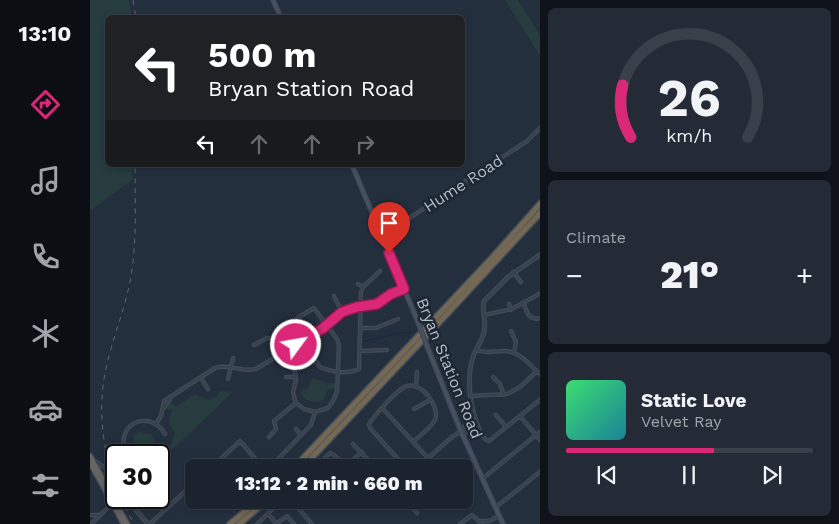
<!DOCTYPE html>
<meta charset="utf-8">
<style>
body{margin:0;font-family:"Work Sans",sans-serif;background:#242b36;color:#f1f3f6;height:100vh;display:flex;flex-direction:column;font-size:19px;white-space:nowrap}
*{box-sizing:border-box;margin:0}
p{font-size:16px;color:#a0a4aa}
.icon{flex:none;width:28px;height:28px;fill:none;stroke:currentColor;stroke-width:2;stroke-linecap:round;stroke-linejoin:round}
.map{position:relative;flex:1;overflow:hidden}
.drawer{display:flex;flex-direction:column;gap:8px;padding:8px;background:#0f1319;width:299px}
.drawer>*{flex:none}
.guide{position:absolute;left:15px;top:15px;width:360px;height:152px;border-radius:8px;box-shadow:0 2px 8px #0003,0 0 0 1px #39404a;background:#202124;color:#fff;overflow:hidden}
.speed{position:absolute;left:15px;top:444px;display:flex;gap:10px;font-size:25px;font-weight:700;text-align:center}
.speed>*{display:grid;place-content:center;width:65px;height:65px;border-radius:50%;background:#1b232e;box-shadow:0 2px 8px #0003,0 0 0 1px #39404a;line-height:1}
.speed .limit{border:2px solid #111;border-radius:8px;background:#fff;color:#111}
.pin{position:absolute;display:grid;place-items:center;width:42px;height:42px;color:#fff;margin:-51px -21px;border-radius:50% 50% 50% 0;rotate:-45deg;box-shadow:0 0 5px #0007}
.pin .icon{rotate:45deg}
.me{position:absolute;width:55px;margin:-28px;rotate:58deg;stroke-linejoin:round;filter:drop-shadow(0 0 4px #0008)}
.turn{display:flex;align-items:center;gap:18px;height:105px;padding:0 20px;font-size:22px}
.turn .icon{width:65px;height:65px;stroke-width:2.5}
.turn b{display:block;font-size:35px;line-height:42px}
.lanes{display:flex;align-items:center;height:48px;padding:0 20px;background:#0003;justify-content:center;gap:25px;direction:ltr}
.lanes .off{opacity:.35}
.big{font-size:38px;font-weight:800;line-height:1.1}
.drawer .tile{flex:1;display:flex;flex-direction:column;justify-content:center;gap:8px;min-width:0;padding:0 18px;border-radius:8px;background:#242b36}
.drawer .dial{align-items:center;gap:0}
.dial svg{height:130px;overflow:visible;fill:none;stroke:#39404a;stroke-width:7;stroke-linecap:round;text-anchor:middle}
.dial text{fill:#f1f3f6;stroke:none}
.song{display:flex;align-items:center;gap:15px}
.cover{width:60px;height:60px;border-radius:8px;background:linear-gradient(135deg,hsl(140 70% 55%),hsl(190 70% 35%))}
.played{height:5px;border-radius:2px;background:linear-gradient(90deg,#db2777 60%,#39404a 60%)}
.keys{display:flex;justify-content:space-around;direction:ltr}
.heat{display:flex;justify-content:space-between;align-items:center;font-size:28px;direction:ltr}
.trip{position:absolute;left:95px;top:459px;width:288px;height:50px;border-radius:8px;background:#1b232e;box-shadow:0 2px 8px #0003,0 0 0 1px #39404a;font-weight:800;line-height:50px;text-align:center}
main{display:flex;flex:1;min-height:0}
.dock{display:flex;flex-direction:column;width:90px;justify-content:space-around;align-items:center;background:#0b0e12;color:#a0a4aa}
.dock .icon{width:35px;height:35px}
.dock .current{color:#db2777}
.dock b{font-size:22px;color:#f1f3f6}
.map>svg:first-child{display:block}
</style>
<main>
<nav class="dock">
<b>13:10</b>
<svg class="icon current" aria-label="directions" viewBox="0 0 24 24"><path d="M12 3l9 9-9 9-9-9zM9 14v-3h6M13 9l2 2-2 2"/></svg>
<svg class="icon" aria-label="music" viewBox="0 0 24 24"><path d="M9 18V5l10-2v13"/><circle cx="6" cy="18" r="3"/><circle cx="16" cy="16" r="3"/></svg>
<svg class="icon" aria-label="phone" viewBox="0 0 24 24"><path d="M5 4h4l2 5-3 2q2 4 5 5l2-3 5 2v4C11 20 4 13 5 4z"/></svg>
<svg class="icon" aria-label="climate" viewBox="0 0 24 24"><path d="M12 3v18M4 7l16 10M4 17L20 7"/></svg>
<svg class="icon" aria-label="car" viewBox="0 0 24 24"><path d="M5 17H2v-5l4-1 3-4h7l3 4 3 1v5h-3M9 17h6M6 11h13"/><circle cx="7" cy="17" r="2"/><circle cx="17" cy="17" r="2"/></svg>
<svg class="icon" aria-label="filters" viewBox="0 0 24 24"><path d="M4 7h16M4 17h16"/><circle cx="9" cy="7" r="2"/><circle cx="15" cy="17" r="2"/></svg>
</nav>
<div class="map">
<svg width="451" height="524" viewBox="0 0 451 524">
<rect width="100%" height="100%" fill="#242f3e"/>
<path fill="#263c3f" d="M0 0H39L42 17 18 18V165H42V180L0 211Z
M415 0H428L450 35V56Z
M222 378 237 383H245L246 389H238L234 399 228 402 216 400 211 394 212 389H218Z
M132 391 143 392 69 462V455H47L43 442 45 434 50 432 61 434C65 443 70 452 81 444L85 433 79 423 82 410 74 408 80 401 86 407 105 394C111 396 118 403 126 397 128 395 129 393 132 391Z"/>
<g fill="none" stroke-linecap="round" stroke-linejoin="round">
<path stroke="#17263c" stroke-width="1" d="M274 341C290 339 305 332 321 332"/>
<defs>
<path id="minor" d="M292 236 437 141 451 127
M423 272 431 282
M268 284 273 287
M304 293 313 289
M244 296 252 312
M419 304 421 310
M434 304C437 313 439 321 451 318
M394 315 422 309 451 293
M271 328H286L308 319
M421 331 426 342 424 353
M164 345 177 338 185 339 205 372 206 380 203 392 206 403 214 409 225 412 238 408 243 401 247 392 249 345 247 339 224 308 201 322
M387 350C396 354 405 351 415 351 429 351 441 366 451 375
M270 351 297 350
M225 360 230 367C243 372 256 375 269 369L271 292 273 287 290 271
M196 377H206
M403 377 410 384 414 395
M111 378 118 389
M138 379 143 358
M326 386 327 372
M381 396 417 394 430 387 446 372
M73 409 80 399
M293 409 338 458
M324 409 340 400
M406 415 416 427
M430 416 451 441
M66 424 71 416 74 401 125 368C139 363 152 373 166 369L232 329 252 312 267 307 287 304 312 287
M388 427 395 439 399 441 451 399
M206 429 211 435
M179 437 186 429 184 421 206 403
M263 444 286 468
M37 455C22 425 59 407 75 434
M187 460 221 425 225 412
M121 468 150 441 173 468
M228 468V465L240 453 244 455 255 465 258 464 272 452
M316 468 280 428 279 424C285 415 307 389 317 386 333 382 350 407 345 420 341 428 329 436 323 442
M327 468 362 437 372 431
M392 479 451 431
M201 500 222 524
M315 500 327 513
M319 504 324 500
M405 508 451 471
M178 514 186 523
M0 515H10
M390 521H399L409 516
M1 524 23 503
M60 524 104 483
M167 524 192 500
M186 524 197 516 204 524
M370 524 382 515 392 524"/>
<path id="tertiary" d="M370 429 386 421
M373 434 388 427C380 406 376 378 383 357 386 348 392 341 394 332 397 321 391 311 394 301L418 277 451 254
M3 460 14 467 26 470
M42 498 46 510 58 524"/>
<path id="secondary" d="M183 0 191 18
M262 165 328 322
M337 346 370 429 413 524"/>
<path id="trunk" d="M0 456 37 524
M0 462 34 524"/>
<path id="motorway" d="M204 468 402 258 451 203
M212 468 354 317 451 212
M140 524 169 500
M149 524 177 500"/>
</defs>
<use href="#minor" stroke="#414a57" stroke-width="4.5"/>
<use href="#tertiary" stroke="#414a57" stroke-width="5"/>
<use href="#secondary" stroke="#414a57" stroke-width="5.5"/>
<use href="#trunk" stroke="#434c59" stroke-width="7"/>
<use href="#motorway" stroke="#434c59" stroke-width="8"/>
<use href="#minor" stroke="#38414e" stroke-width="2"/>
<use href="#tertiary" stroke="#38414e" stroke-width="2.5"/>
<use href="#secondary" stroke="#465061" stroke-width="3"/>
<use href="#trunk" stroke="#656462" stroke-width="4.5"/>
<use href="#motorway" stroke="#746855" stroke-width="5"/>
<path stroke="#5a6575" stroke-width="1" stroke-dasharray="5 5" stroke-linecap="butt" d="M43 0 46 18
M26 488C12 448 7 405 17 364 24 334 36 306 41 276 47 240 45 201 45 165
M30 498 44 524"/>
<defs>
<path id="secondary-bridge" d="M328 322 337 346"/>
</defs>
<use href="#secondary-bridge" stroke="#414a57" stroke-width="5.5" stroke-linecap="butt"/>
<use href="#secondary-bridge" stroke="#465061" stroke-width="3"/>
</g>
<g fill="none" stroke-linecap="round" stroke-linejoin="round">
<defs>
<path id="route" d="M206 345 232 329 252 312 267 307 287 304 301 294 314 289 299 253"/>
</defs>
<use href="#route" stroke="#8e194d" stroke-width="12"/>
<use href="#route" stroke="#db2777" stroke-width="9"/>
</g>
<g text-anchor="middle" stroke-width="5" stroke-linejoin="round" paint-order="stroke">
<g font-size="16" fill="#b4bcc9" stroke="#1d2633">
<text transform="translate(373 183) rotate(-33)" y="6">Hume Road</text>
<text transform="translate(360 368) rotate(68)" y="6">Bryan Station Road</text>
</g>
</g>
</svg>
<div class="speed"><div class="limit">30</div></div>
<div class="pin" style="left:299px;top:253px;background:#d93025"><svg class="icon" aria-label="arrive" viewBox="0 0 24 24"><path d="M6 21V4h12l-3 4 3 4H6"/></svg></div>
<svg class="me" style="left:206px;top:345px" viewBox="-20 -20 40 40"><circle r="17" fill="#db2777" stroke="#fff" stroke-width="3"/><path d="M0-11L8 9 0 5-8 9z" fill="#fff"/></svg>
<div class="trip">13:12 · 2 min · 660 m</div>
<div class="guide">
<div class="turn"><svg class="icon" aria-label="left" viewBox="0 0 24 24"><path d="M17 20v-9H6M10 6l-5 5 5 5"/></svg><div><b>500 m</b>Bryan Station Road</div></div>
<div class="lanes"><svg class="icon" aria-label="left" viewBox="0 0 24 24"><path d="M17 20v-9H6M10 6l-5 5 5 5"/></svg><svg class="icon off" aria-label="ahead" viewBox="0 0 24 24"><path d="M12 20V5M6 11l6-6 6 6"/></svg><svg class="icon off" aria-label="ahead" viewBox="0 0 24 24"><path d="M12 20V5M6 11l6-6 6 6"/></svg><svg class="icon off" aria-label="right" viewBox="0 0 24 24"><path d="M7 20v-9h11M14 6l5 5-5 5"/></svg></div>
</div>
</div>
<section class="drawer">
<div class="tile dial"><svg viewBox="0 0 100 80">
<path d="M14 69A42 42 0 1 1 86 69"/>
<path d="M14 69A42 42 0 0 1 9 37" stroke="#db2777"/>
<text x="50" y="56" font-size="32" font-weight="700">26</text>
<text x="50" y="72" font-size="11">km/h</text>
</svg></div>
<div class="tile"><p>Climate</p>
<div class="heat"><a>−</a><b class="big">21°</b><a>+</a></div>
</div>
<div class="tile">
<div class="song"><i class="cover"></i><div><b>Static Love</b><p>Velvet Ray</p></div></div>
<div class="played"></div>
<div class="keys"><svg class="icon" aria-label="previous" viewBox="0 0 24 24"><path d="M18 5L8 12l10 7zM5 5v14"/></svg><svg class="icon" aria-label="pause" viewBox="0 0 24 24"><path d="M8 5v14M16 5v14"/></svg><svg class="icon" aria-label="next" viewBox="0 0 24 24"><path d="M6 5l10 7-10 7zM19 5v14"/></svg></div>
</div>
</section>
</main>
